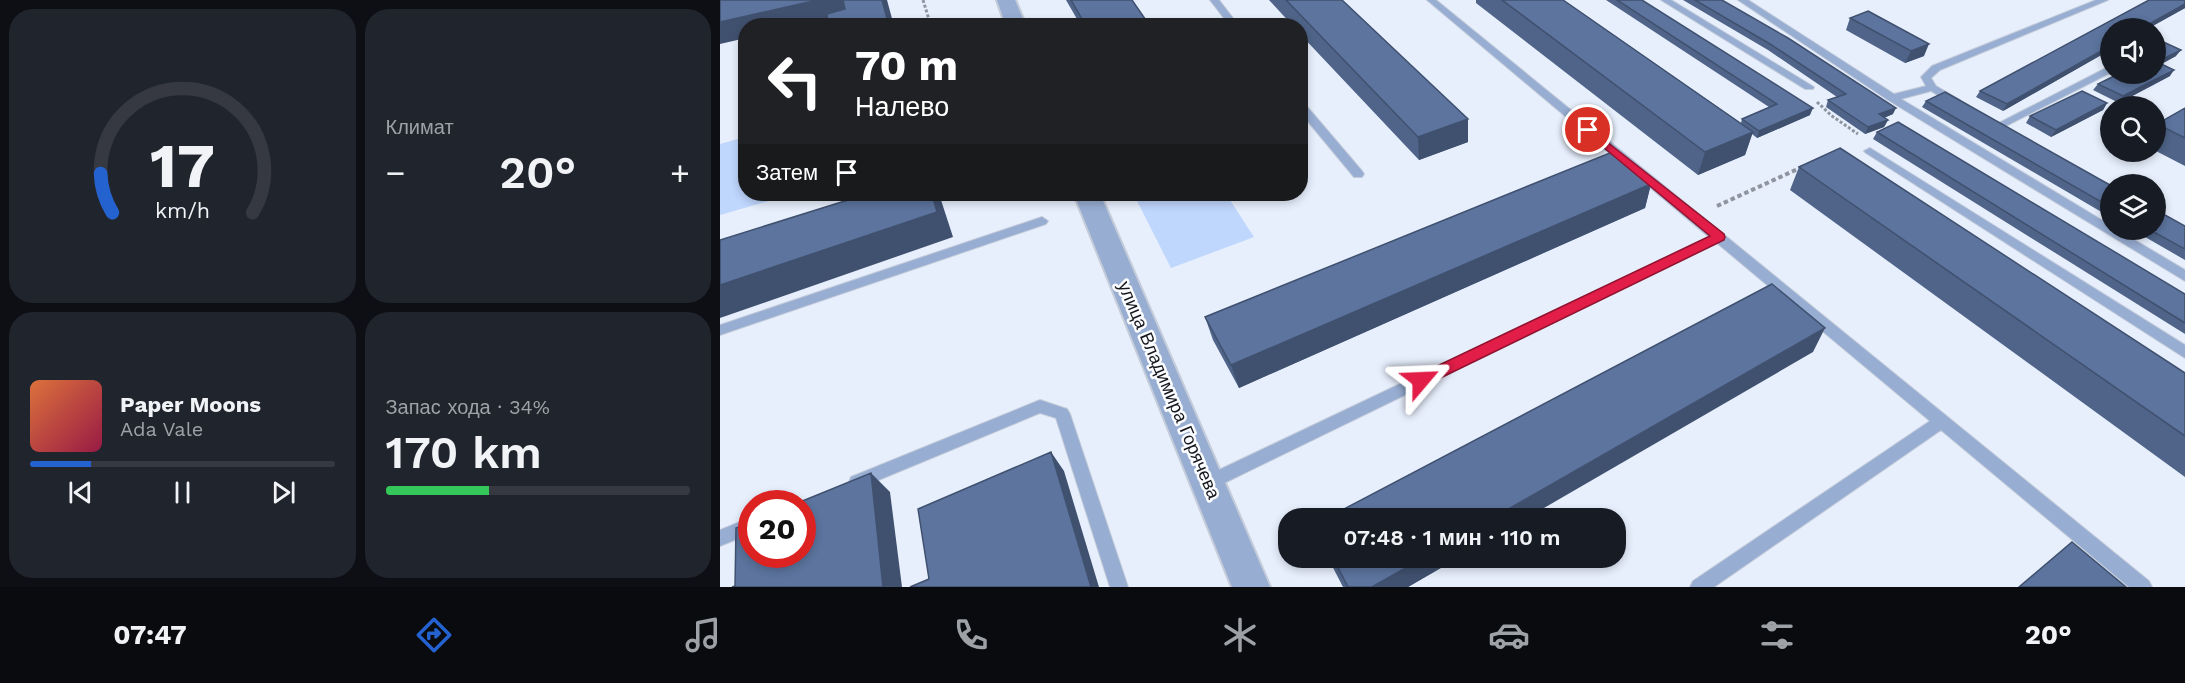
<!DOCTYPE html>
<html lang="ru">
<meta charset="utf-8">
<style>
body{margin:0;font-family:"Work Sans",sans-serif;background:#20242c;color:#f1f3f6;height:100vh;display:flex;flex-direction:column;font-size:22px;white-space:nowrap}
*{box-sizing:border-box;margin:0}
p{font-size:20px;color:#9ea1a6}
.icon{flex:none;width:33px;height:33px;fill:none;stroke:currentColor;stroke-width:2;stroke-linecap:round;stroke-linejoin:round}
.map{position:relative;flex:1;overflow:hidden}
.drawer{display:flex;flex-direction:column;gap:9px;padding:9px;background:#0d0f14;width:720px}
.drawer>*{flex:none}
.guide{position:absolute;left:18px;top:18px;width:570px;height:183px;border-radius:24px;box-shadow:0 3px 9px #0003;background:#202124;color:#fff;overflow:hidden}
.fabs{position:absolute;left:1380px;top:18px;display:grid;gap:12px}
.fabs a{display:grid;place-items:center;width:66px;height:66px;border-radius:50%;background:#171b24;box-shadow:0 3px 9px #0003;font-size:30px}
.speed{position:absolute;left:18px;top:490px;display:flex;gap:12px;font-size:30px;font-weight:700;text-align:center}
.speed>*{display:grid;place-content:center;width:78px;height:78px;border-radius:50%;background:#171b24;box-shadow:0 3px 9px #0003;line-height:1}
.speed .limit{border:9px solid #d22;background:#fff;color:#111}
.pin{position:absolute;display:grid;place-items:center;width:51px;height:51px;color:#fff;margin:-26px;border:3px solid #fff;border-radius:50%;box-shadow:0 2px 6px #0007}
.me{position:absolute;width:66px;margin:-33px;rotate:64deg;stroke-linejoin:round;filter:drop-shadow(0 0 4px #0008)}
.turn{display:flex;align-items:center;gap:21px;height:126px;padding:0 18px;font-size:27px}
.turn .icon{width:78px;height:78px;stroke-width:2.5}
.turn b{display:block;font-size:42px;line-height:51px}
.then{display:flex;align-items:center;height:57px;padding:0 18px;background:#0003;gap:12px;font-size:22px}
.big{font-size:45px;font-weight:600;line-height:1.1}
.drawer .widget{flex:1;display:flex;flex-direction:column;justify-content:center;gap:9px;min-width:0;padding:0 21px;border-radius:24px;background:#20242c}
.drawer .dial{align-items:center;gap:0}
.dial svg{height:156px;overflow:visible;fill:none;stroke:#363941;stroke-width:7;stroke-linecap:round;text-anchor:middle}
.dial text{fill:#f1f3f6;stroke:none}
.song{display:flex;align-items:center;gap:18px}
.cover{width:72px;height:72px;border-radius:9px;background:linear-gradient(135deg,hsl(20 70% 55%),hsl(340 70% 35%))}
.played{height:6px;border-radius:3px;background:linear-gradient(90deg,#2462cf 20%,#363941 20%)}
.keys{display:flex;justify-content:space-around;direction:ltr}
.heat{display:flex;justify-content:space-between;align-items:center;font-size:33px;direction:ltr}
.charge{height:9px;border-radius:4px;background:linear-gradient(90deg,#34c759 34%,#363941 0)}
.drawer .tiles{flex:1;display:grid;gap:9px;grid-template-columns:repeat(2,1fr)}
.trip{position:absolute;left:558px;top:508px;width:348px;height:60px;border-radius:24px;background:#171b24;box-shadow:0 3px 9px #0003;font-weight:600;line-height:60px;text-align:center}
.dock{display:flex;height:96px;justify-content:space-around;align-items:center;background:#090b0e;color:#9ea1a6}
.dock .icon{width:42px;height:42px}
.dock .on{color:#2462cf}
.dock b{font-size:27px;color:#f1f3f6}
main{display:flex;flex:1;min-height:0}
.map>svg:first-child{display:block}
</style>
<main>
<section class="drawer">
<div class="tiles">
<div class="widget dial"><svg viewBox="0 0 100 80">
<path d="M14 69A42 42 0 1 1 86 69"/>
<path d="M14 69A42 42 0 0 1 8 49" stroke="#2462cf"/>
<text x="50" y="56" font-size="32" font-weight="700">17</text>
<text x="50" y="72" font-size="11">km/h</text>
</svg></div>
<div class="widget"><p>Климат</p>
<div class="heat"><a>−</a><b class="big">20°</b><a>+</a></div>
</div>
<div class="widget">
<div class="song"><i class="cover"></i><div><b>Paper Moons</b><p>Ada Vale</p></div></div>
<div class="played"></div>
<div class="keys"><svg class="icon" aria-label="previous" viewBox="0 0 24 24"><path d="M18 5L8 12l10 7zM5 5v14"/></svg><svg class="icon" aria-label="pause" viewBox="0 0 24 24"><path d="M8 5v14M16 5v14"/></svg><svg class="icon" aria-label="next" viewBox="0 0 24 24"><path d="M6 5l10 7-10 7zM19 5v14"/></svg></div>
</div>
<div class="widget"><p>Запас хода · 34%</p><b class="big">170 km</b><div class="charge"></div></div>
</div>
</section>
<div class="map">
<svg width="1465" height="587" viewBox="0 0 1465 587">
<rect width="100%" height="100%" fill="#e7effd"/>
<path fill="#bfd6fd" d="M25 137 26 194H73L0 215V144Z
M419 194H506L534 237 451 268 414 195Z"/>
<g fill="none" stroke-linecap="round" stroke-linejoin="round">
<defs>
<path id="service" d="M490 0H499L519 26H510Z
M707 0H716L1429 581 1432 587H1409L1221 430 994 587H970L973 581 1210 421 997 243 494 488 488 490 482 488 480 483 482 478 989 237Z
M941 0H951L1094 87 1093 89H1085Z
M1018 0H1028L1174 94 1206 86 1201 77 1212 66 1376 0H1388L1220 70 1211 78 1216 86 1240 100V104H1232L1211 91 1181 99 1390 225V230H1398L1465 270V281L1168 100Z
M1390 66V73L1282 128 1278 129 1273 126Z
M580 102 584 103 642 171 644 174 642 177H634L580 112Z
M1150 148 1465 345V358L1146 153 1144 151Z
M322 217 328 221 326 224 0 335V325Z
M320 400 347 409 350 414 408 587H390L336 418 320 413 137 489 131 487 129 482 131 477Z
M32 517V533L0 546V530Z"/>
<path id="minor" d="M277 0H295L306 26H286Z
M354 194H380L550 587H512Z"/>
</defs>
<use href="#service" stroke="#c5ccd9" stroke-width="2"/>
<use href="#minor" stroke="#c5ccd9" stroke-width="4"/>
<path stroke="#8f959f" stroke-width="3" stroke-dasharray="3 2" stroke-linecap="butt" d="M203 0 211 26
M1097 102 1112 116 1138 134"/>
<path stroke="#8f959f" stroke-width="4" stroke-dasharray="4.5 3" stroke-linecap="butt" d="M997 206 1082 167"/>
<use href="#service" fill="#97add2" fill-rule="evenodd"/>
<use href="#minor" fill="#97add2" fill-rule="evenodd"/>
</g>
<path fill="#4f6488" d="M346 0H412L430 26H361Z
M549 0H622L748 142 699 160 580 34V26H573Z
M756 0H843L1021 123 1022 119 1049 107 886 0H922L1090 115 1037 138 1032 134 1025 155 978 175 756 3Z
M963 0H1002L1173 114 1164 118 1168 120 1164 127 1145 134 1106 107 1108 100 1117 97 1048 50Z
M1429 0H1465V8L1429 28H1390V50L1283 111 1256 97 1260 91Z
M1130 18 1204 56 1185 63 1126 30Z
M1436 42 1456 56 1441 64 1450 76 1399 103 1373 90 1378 84 1436 74Z
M1206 101 1390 185V217L1202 107Z
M1387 103 1383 110 1331 137 1306 123 1310 116Z
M1465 108V166L1436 151V125Z
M1157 132 1465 294V334L1153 139Z
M1079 167 1465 373V477L1070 190Z
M931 184 925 208 519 388 493 340 485 317Z
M1465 226V260L1413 230H1436Z
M608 558H738L688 587H623Z"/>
<path fill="#40516f" d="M98 0H126L133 13 80 26H26V38L0 44V22Z
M162 0H167L174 26H169Z
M1465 4V8L1429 28H1422Z
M1209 44 1204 56 1185 63 1191 51Z
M1390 46V50L1283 111 1287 104Z
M1461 50 1456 56 1436 67 1437 62Z
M1454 70 1450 76 1399 103 1403 96Z
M1387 103 1383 110 1331 137 1336 130Z
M1093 108 1090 115 1037 138 1039 131Z
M1176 108 1173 114 1156 121 1159 114Z
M748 119V142L699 160 698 137Z
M1168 120 1164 127 1145 134 1148 127Z
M1033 132 1025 155 978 175 985 152Z
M931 184 925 208 519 388 511 365Z
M212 194H217L221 200 233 237 0 318V285Z
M1105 328 1093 352 805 519H771Z
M331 452 344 471 379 587H371Z
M151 473 170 492 182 587H163Z
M703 558H738L688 587H652Z"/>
<path fill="#5c749e" stroke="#40516f" stroke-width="1.5" d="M0 0H98L0 22Z
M123 0H162L169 26H108L107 14 125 9Z
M351 0H412L430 26H366Z
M566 0H622L748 119 698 137Z
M782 0H843L1033 132 985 152Z
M897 0H922L1093 108 1039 131 1022 119 1057 104Z
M975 0H1002L1068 38 1176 108 1159 114 1168 120 1148 127 1108 100 1126 94 1050 44Z
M1429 0H1465V4L1422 28H1390V46L1287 104 1260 91Z
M1148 11 1209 44 1191 51 1130 18Z
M1439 40 1461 50 1437 62 1454 70 1403 96 1378 84 1398 74H1436V42Z
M1362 91 1387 103 1336 130 1310 116Z
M1225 92 1390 185V207L1206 101Z
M1465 108V138L1437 124Z
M1178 122 1465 294V323L1157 132Z
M1120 148 1465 373V436L1079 167Z
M892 152 931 184 511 365 485 317Z
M147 194H212L217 212 0 285V240Z
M1436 210 1465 226V249L1430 230H1436Z
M1052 284 1105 328 771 519H605Z
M331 452 371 587H190L209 579 198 509Z
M151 473 163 587H12L15 586 16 528 32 522V555H82V504H75Z
M1352 542 1406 587H1299Z
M613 558H703L652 587H628Z"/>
<path fill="#e11d48" stroke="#92132f" stroke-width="1.5" d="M868 127 1004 234 1005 237 1004 240 706 385H696L693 380 696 376 990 236 865 132 863 130Z"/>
<g text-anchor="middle" stroke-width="5" stroke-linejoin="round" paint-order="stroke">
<g font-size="18" fill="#14161b" stroke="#fafcff">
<text transform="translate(449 390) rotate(67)" y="6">улица Владимира Горячева</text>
</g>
</g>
</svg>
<div class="fabs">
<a><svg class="icon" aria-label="sound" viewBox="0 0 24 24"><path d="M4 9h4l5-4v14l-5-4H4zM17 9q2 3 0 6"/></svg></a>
<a><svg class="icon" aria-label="search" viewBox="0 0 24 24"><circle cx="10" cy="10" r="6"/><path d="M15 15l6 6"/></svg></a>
<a><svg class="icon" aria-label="layers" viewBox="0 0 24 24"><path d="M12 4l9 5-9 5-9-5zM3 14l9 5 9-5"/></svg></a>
</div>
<div class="speed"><div class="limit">20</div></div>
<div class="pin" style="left:868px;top:130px;background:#d93025"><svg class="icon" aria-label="arrive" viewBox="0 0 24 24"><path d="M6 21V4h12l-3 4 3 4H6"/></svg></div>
<svg class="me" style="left:701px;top:380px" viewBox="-20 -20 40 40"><path d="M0-17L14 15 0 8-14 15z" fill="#e11d48" stroke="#fff" stroke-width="4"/></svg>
<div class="trip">07:48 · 1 мин · 110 m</div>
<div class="guide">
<div class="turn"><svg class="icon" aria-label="left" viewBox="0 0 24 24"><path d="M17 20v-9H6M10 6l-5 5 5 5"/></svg><div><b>70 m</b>Налево</div></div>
<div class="then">Затем<svg class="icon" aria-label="arrive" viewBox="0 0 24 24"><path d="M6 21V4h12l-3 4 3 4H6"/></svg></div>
</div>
</div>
</main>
<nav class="dock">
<b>07:47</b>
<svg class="icon on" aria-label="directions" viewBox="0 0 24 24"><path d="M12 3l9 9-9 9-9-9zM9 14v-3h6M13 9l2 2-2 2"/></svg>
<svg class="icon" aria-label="music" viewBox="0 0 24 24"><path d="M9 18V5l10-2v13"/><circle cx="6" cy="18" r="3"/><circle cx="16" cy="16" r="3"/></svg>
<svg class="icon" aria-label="phone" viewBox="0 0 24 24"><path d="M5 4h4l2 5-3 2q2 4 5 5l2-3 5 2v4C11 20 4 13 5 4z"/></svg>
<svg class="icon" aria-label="climate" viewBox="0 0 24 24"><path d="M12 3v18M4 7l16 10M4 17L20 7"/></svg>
<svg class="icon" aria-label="car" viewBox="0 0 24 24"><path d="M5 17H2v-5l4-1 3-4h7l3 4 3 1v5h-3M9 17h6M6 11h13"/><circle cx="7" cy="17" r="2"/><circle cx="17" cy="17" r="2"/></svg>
<svg class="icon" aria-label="filters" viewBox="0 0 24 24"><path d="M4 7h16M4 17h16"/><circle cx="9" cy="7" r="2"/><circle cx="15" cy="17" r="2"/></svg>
<b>20°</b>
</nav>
